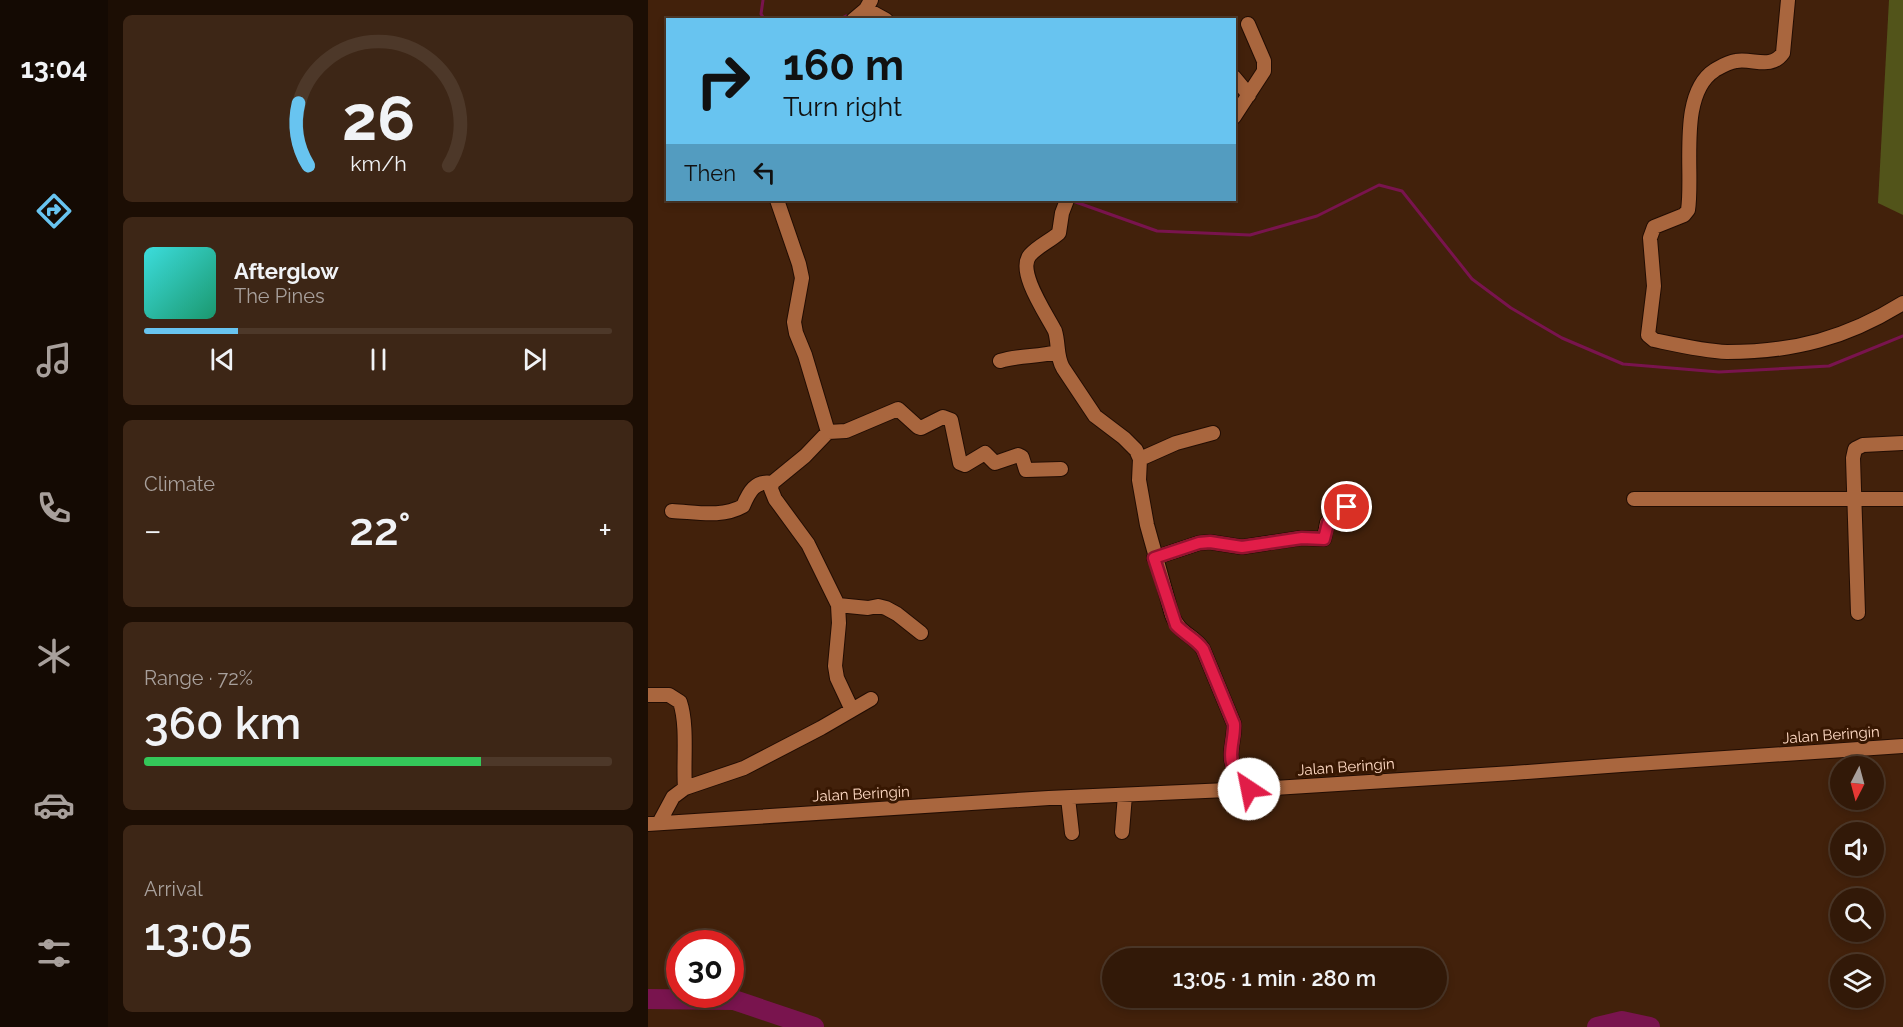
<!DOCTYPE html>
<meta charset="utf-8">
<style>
body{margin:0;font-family:Raleway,sans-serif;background:#3d2616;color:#f1f3f6;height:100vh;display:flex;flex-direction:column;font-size:22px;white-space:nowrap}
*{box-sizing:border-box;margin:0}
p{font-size:20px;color:#a8a09c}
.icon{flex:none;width:33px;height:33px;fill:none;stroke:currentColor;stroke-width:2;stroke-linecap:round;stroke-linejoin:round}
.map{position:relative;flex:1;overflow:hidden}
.sheet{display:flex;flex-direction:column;gap:15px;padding:15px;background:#1c0e04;width:540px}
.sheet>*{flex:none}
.top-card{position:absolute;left:18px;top:18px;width:570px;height:183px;border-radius:0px;box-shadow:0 3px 9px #0003,0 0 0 2px #4d3829;background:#68c4f0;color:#111;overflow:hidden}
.needle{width:39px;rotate:186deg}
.buttons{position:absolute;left:1182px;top:756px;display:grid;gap:12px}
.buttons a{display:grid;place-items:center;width:54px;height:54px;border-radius:50%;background:#321908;box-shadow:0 3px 9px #0003,0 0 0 2px #4d3829;font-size:30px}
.speed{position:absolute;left:18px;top:930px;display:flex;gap:12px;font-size:30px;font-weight:700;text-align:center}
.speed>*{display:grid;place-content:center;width:78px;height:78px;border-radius:50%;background:#321908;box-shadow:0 3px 9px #0003,0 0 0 2px #4d3829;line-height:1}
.speed .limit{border:9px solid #d22;background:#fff;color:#111}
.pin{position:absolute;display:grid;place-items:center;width:51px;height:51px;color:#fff;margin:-26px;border:3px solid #fff;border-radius:50%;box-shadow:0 2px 6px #0007}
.me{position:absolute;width:66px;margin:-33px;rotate:326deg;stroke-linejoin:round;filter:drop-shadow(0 0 4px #0008)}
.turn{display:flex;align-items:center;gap:21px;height:126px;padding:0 18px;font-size:27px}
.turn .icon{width:78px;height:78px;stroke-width:2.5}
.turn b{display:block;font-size:42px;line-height:51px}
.then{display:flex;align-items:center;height:57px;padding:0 18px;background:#0003;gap:12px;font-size:22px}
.big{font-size:45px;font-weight:600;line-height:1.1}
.sheet .widget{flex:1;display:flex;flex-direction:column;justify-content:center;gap:9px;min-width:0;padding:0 21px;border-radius:9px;background:#3d2616}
.sheet .dial{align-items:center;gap:0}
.dial svg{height:156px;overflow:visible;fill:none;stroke:#4d3829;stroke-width:7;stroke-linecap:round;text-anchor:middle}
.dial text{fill:#f1f3f6;stroke:none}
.song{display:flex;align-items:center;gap:18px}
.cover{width:72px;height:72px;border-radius:9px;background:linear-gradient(135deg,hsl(180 70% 55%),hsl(160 70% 35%))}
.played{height:6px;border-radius:3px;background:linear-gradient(90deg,#68c4f0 20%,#4d3829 20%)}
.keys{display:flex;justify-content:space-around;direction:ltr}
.heat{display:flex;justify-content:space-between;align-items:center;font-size:33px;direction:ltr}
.charge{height:9px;border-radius:4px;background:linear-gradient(90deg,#34c759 72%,#4d3829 0)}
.trip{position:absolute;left:454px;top:948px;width:345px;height:60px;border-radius:30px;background:#321908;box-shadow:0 3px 9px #0003,0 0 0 2px #4d3829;font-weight:600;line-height:60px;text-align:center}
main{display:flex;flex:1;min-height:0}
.dock{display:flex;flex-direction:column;width:108px;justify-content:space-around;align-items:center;background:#140a03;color:#a8a09c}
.dock .icon{width:42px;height:42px}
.dock .current{color:#68c4f0}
.dock b{font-size:27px;color:#f1f3f6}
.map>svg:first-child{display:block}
</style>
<main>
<nav class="dock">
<b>13:04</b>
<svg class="icon current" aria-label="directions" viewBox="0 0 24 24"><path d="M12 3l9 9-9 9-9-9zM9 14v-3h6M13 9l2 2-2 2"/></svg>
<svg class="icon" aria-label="music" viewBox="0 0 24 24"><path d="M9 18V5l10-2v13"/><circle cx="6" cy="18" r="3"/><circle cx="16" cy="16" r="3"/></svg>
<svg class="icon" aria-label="phone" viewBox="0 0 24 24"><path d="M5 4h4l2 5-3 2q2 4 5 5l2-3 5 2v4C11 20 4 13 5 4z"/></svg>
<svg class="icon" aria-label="climate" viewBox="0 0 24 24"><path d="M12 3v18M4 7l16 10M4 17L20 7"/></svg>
<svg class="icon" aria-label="car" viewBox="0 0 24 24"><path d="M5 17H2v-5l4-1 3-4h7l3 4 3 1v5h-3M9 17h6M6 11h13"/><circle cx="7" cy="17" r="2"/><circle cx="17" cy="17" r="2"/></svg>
<svg class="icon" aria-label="filters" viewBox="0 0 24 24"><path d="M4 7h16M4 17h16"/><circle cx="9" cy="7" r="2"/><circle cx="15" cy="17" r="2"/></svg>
</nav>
<section class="sheet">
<div class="widget dial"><svg viewBox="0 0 100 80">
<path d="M14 69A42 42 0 1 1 86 69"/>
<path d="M14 69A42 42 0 0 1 9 37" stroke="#68c4f0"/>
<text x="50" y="56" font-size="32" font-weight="700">26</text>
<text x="50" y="72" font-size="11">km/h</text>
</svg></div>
<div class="widget">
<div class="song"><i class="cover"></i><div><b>Afterglow</b><p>The Pines</p></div></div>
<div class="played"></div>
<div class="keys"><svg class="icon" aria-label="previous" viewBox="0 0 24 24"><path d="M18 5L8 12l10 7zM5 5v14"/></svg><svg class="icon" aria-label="pause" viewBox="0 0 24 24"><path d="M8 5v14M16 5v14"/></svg><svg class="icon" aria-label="next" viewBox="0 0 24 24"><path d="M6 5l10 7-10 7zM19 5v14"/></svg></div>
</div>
<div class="widget"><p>Climate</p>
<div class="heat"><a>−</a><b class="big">22°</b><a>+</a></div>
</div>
<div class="widget"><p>Range · 72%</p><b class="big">360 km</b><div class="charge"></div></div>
<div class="widget"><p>Arrival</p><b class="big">13:05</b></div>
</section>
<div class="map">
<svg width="1255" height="1027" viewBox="0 0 1255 1027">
<rect width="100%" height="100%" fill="#42210b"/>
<path fill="#52541a" d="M1241 0H1255V215L1230 203Z"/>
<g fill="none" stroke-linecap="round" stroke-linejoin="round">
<path stroke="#79144e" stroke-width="3" d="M115 0 113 14 117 20
M190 20 198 16 202 17
M422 200 509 231 602 235 669 216 731 185 754 191 824 279 863 308 914 338 975 364 1071 372 1181 366 1255 336"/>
<path stroke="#79144e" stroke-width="20" d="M0 999 86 1000 166 1027
M949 1027 974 1021 1002 1027"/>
<defs>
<path id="minor" d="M1140 0 1135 53C1123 70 1105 58 1088 61 1080 62 1074 66 1067 70 1029 94 1046 172 1040 210L1036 215 1006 227 1002 238 1006 286 1000 335 1006 340C1030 345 1056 351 1079 352 1146 352 1199 338 1255 303
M218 9 238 20
M205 20 218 9 223 0
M586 77 601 95
M586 117 616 71V61L600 24
M419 200 414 213 411 233C402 241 390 246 382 255 368 271 399 315 407 331 411 344 408 356 415 368L447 416 476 438 488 450 492 459 491 480 499 525 524 615C532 635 545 634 555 649L586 724C587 738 579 755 586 768 590 776 596 782 601 789
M352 361C371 355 390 357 409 352
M180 432 198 431 250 409 270 427 273 428 295 417 303 420 312 463 317 465 337 453 347 463 370 455 374 457 378 470 413 469
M492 459 528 443 565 433
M986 499H1255
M24 511C48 512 74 518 95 506 101 492 107 480 124 483
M506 558 551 543 562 542 594 547 653 538 676 539 679 523 699 507
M190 605 220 608 230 606 238 608 249 614 273 633
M1210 613 1205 458 1207 449 1215 445 1255 443
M0 695H21L32 702C40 726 35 762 37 788
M204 710 223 699
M420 798 424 833
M11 823 25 797 37 788 96 768 173 728 204 710 189 678 187 666 191 623 190 605 160 544 127 499 123 489 124 483 157 456 180 432 157 355 148 333 146 322 154 278 151 264 129 200
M0 824 401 798 626 788 865 773 973 765 1255 746
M474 832 477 795"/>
</defs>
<use href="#minor" stroke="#220d03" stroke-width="16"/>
<use href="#minor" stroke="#a9663e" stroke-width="14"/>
</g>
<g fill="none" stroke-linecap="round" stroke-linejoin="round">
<defs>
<path id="route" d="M601 789C596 782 590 776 586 768 579 755 587 738 586 724L555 649C548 639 536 634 528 625L506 558 551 543 562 542 594 547 654 538 676 539 680 523 699 507"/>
</defs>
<use href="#route" stroke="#92132f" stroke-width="15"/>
<use href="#route" stroke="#e11d48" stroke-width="10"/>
</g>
<g text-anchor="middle" stroke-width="6" stroke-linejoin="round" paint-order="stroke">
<g font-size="15" fill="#fed9c3" stroke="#371702">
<text transform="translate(1183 735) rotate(-4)" y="5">Jalan Beringin</text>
<text transform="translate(698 767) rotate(-4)" y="5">Jalan Beringin</text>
<text transform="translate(213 794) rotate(-3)" y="5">Jalan Beringin</text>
</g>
</g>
</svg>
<div class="buttons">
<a><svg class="needle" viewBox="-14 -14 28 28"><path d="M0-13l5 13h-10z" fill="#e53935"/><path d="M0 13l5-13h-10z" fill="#a8a09c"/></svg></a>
<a><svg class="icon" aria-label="sound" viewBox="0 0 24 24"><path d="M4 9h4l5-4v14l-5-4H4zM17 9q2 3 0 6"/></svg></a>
<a><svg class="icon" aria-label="search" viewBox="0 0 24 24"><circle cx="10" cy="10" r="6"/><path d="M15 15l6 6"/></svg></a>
<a><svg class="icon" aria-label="layers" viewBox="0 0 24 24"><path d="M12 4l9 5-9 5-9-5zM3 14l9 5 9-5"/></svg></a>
</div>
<div class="speed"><div class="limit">30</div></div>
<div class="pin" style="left:699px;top:507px;background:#d93025"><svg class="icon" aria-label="arrive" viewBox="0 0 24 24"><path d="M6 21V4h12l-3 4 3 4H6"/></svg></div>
<svg class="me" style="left:601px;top:789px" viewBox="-20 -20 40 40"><circle r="19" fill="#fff"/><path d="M0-13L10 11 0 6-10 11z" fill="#e11d48"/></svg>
<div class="trip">13:05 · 1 min · 280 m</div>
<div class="top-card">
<div class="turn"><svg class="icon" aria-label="right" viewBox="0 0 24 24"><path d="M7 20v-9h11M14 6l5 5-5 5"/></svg><div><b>160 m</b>Turn right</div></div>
<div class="then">Then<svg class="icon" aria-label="left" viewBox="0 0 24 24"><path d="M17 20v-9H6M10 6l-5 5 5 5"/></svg></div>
</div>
</div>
</main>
